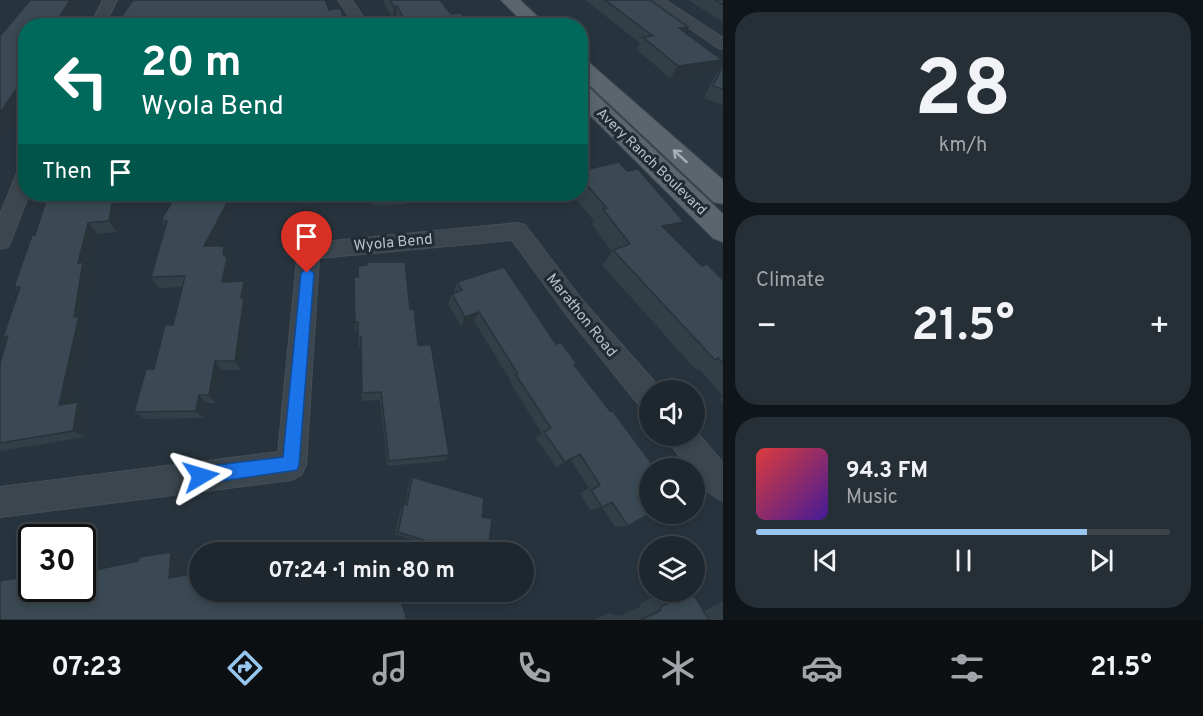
<!DOCTYPE html>
<meta charset="utf-8">
<style>
body{margin:0;font-family:Overpass,sans-serif;background:#262f36;color:#f1f3f6;height:100vh;display:flex;flex-direction:column;font-size:22px;white-space:nowrap}
*{box-sizing:border-box;margin:0}
p{font-size:20px;color:#a1a5aa}
.icon{flex:none;width:33px;height:33px;fill:none;stroke:currentColor;stroke-width:2;stroke-linecap:round;stroke-linejoin:round}
.map{position:relative;flex:1;overflow:hidden}
.side{display:flex;flex-direction:column;gap:12px;padding:12px;background:#101519;width:480px}
.side>*{flex:none}
.top-card{position:absolute;left:18px;top:18px;width:570px;height:183px;border-radius:24px;box-shadow:0 3px 9px #0003,0 0 0 2px #3c444a;background:#00695c;color:#fff;overflow:hidden}
.tools{position:absolute;left:639px;top:380px;display:grid;gap:12px}
.tools a{display:grid;place-items:center;width:66px;height:66px;border-radius:50%;background:#1e272e;box-shadow:0 3px 9px #0003,0 0 0 2px #3c444a;font-size:30px}
.speed{position:absolute;left:18px;top:524px;display:flex;gap:12px;font-size:30px;font-weight:700;text-align:center}
.speed>*{display:grid;place-content:center;width:78px;height:78px;border-radius:50%;background:#1e272e;box-shadow:0 3px 9px #0003,0 0 0 2px #3c444a;line-height:1}
.speed .limit{border:3px solid #111;border-radius:9px;background:#fff;color:#111}
.pin{position:absolute;display:grid;place-items:center;width:51px;height:51px;color:#fff;margin:-62px -26px;border-radius:50% 50% 50% 0;rotate:-45deg;box-shadow:0 0 6px #0007}
.pin .icon{rotate:45deg}
.me{position:absolute;width:66px;margin:-33px;rotate:83deg;stroke-linejoin:round;filter:drop-shadow(0 0 4px #0008)}
.turn{display:flex;align-items:center;gap:21px;height:126px;padding:0 24px;font-size:27px}
.turn .icon{width:78px;height:78px;stroke-width:2.5}
.turn b{display:block;font-size:42px;line-height:51px}
.then{display:flex;align-items:center;height:57px;padding:0 24px;background:#0003;gap:12px;font-size:22px}
.big{font-size:45px;font-weight:700;line-height:1.1}
.side .tile{flex:1;display:flex;flex-direction:column;justify-content:center;gap:9px;min-width:0;padding:0 21px;border-radius:24px;background:#262f36}
.side .dial{align-items:center;gap:0}
.dial b{font-size:78px;line-height:1}
.song{display:flex;align-items:center;gap:18px}
.cover{width:72px;height:72px;border-radius:9px;background:linear-gradient(135deg,hsl(0 70% 55%),hsl(260 70% 35%))}
.played{height:6px;border-radius:3px;background:linear-gradient(90deg,#97c6ee 80%,#3c444a 80%)}
.keys{display:flex;justify-content:space-around;direction:ltr}
.heat{display:flex;justify-content:space-between;align-items:center;font-size:33px;direction:ltr}
.trip{position:absolute;left:189px;top:542px;width:345px;height:60px;border-radius:30px;background:#1e272e;box-shadow:0 3px 9px #0003,0 0 0 2px #3c444a;font-weight:700;line-height:60px;text-align:center}
.menu{display:flex;height:96px;justify-content:space-around;align-items:center;background:#0c1012;color:#a1a5aa}
.menu .icon{width:42px;height:42px}
.menu .selected{color:#97c6ee}
.menu b{font-size:27px;color:#f1f3f6}
main{display:flex;flex:1;min-height:0}
.map>svg:first-child{display:block}
</style>
<main>
<div class="map">
<svg width="723" height="620" viewBox="0 0 723 620">
<rect width="100%" height="100%" fill="#28343d"/>
<g fill="none" stroke-linecap="round" stroke-linejoin="round">
<defs>
<path id="minor" d="M103 0H117L104 26H90Z
M338 0H352L369 26H355Z
M649 0H665L723 38V49L718 48Z
M26 169V194H29L11 241 8 247 0 249V215L16 175 19 170Z
M517 223 525 225 582 300 660 388 661 390H650V410L640 406 566 314 512 240 319 258 306 465 301 475 291 480 0 517V487L278 452 298 250 301 244Z
M694 429 723 463V501C711 496 694 482 694 468H689L671 445 667 435H694Z"/>
<path id="major" d="M501 0H520L547 26H527Z
M580 59 587 61 723 180V204L714 202 580 76Z
M580 86 588 87 723 214V242L713 238 580 105Z"/>
</defs>
<use href="#minor" stroke="#454f57" stroke-width="2"/>
<use href="#major" stroke="#454f57" stroke-width="2"/>
<use href="#minor" fill="#3b464e" fill-rule="evenodd"/>
<use href="#major" fill="#5a656d" fill-rule="evenodd"/>
</g>
<path fill="#323f47" d="M383 0H440L451 14 472 26H400L396 18H393L387 9Z
M585 0H650L688 27 685 32 722 60 713 72 670 78 636 49 640 43Z
M688 0H723V22Z
M723 64V105L704 98 716 74Z
M580 171 671 235 702 266 723 280V396L699 369 696 370 602 265 612 252 592 224 594 221 572 194H580Z
M48 194H120L118 203 121 207 117 232 98 234 89 268 93 273 85 322 90 326 74 403 90 409 85 437 1 451H0V363L7 339 3 337 19 291 14 287 35 235Z
M330 194H444L442 199 405 202 404 204 373 206 372 197 330 199Z
M231 215 216 246H224L229 258V262L232 270 230 282 244 281 249 293 247 305 249 309 241 370H222L216 403H206L204 418 145 419 134 412 173 325 182 287 159 288 151 277 165 228 161 220Z
M354 277 410 309 418 345 449 455 444 461 387 466 380 400 362 401 361 347H359L358 332H355Z
M457 282 556 344 575 366 628 526 615 527 602 507 590 510 580 493 589 488 570 459 556 467 536 438 542 434 510 382 511 381 474 321 461 326 448 304 452 294 454 293V292Z
M723 397V403L719 399Z
M412 477 482 517 488 552H453L395 534 401 507 405 504 409 482Z
M672 593 694 595 704 611 723 601V620H594L609 613 620 616 640 607 641 603 653 597 659 598Z"/>
<path fill="#29333a" d="M70 0H84L68 26H54Z
M397 6 396 18H393L394 7Z
M418 17 417 26H403L404 19Z
M688 27 681 39 679 28Z
M722 60 713 72 670 78 678 66Z
M26 75V101L0 141V113Z
M589 145 582 157 580 160V156Z
M110 194H120L118 203 121 207 117 232 109 221Z
M252 194H278L279 200 246 207 242 196Z
M227 203 231 215 210 258 204 246Z
M684 222 670 237 662 226Z
M88 223 98 234 89 268 93 273 85 322 90 326 72 412 59 405 74 317 78 263Z
M224 246 229 258V262L232 270 228 293 222 282 223 254Z
M244 281 249 293 247 305 249 309 241 370 235 361Z
M479 312 474 321 461 326 465 317Z
M215 361 222 370 216 403 209 395Z
M199 395 206 403 204 418 196 411Z
M78 402 90 409 85 437 73 431Z
M171 552H184L183 577 169 578Z
M118 564 117 568 99 569 100 565Z
M28 576H32V584L26 585Z"/>
<path fill="#3a4953" stroke="#29333a" stroke-width="1.5" d="M30 0H70L54 26H26V75L0 113V36Z
M133 0H325L329 10 340 8 347 26H115Z
M390 0H440L451 14 461 13 472 26H424L418 17 404 19 397 6 394 7Z
M605 0H650L688 27 679 28 722 60 678 66 643 37 653 36Z
M715 0H723V5Z
M723 65V89L713 86Z
M580 142 589 145 580 156Z
M619 162 627 171 638 169 684 222 662 226 702 266 707 264 723 280V363L718 358 715 360 613 250 630 244 603 209 607 208 580 177V171Z
M48 194H110L109 196H113L109 221 88 223 78 263 83 262 74 317 79 316 59 405 78 402 73 431 0 443V363L8 336 3 337 20 287H14L32 235H35Z
M176 195 227 203 204 246H224L223 254 227 258 222 282 244 281 241 298H244L235 361H215L209 395H199L196 411 134 412 146 369H154L165 325H173L185 276 151 277 167 221 161 220Z
M366 262H405L410 309H414L418 345H431L449 455 389 461 381 392 362 393 361 337H358V322H355L354 277H358V266L367 265Z
M504 267 556 344 561 342 577 364 574 365 610 411 612 410 655 468H650V513H651L628 526 612 502 602 507 591 490 600 485 580 454 565 462 544 432 551 428 516 375 518 374 479 312 465 317 452 294 462 290 457 282Z
M412 477 484 498 482 517 492 519 488 552H462L398 532 404 503 407 505Z
M383 542 386 552H357Z
M171 552 169 578 200 572V591H398L407 620H0V581L28 576 26 585 32 584V588H82V568L100 565 99 569 138 561 139 557Z
M694 595 709 620H640L660 611 662 606 674 600 678 603Z"/>
<defs><path id="oneway-shaft" d="M-6 0H5M1.5-3L5.5 0L1.5 3" fill="none" stroke-width="1.6" stroke-linecap="round" stroke-linejoin="round" transform="scale(1.5)"/></defs>
<use stroke="#a5afb6" href="#oneway-shaft" transform="translate(680 156) rotate(-138)"/>
<path fill="#1a73e8" stroke="#114b97" stroke-width="1.5" d="M307 268 314 273 299 465 297 470 201 484 195 482 193 476 195 470 201 467 283 457 301 273Z"/>
<g text-anchor="middle" stroke-width="6" stroke-linejoin="round" paint-order="stroke">
<g font-size="14" fill="#b8c1c8" stroke="#202b33">
<text transform="translate(652 161) rotate(44)" y="5">Avery Ranch Boulevard</text>
</g>
<g font-size="15" fill="#b8c1c8" stroke="#202b33">
<text transform="translate(393 242) rotate(-5)" y="5">Wyola Bend</text>
<text transform="translate(582 315) rotate(51)" y="5">Marathon Road</text>
</g>
</g>
</svg>
<div class="tools">
<a><svg class="icon" aria-label="sound" viewBox="0 0 24 24"><path d="M4 9h4l5-4v14l-5-4H4zM17 9q2 3 0 6"/></svg></a>
<a><svg class="icon" aria-label="search" viewBox="0 0 24 24"><circle cx="10" cy="10" r="6"/><path d="M15 15l6 6"/></svg></a>
<a><svg class="icon" aria-label="layers" viewBox="0 0 24 24"><path d="M12 4l9 5-9 5-9-5zM3 14l9 5 9-5"/></svg></a>
</div>
<div class="speed"><div class="limit">30</div></div>
<div class="pin" style="left:307px;top:273px;background:#d93025"><svg class="icon" aria-label="arrive" viewBox="0 0 24 24"><path d="M6 21V4h12l-3 4 3 4H6"/></svg></div>
<svg class="me" style="left:201px;top:476px" viewBox="-20 -20 40 40"><path d="M0-17L14 15 0 8-14 15z" fill="#1a73e8" stroke="#fff" stroke-width="4"/></svg>
<div class="trip">07:24 · 1 min · 80 m</div>
<div class="top-card">
<div class="turn"><svg class="icon" aria-label="left" viewBox="0 0 24 24"><path d="M17 20v-9H6M10 6l-5 5 5 5"/></svg><div><b>20 m</b>Wyola Bend</div></div>
<div class="then">Then<svg class="icon" aria-label="arrive" viewBox="0 0 24 24"><path d="M6 21V4h12l-3 4 3 4H6"/></svg></div>
</div>
</div>
<section class="side">
<div class="tile dial"><b>28</b><p>km/h</p></div>
<div class="tile"><p>Climate</p>
<div class="heat"><a>−</a><b class="big">21.5°</b><a>+</a></div>
</div>
<div class="tile">
<div class="song"><i class="cover"></i><div><b>94.3 FM</b><p>Music</p></div></div>
<div class="played"></div>
<div class="keys"><svg class="icon" aria-label="previous" viewBox="0 0 24 24"><path d="M18 5L8 12l10 7zM5 5v14"/></svg><svg class="icon" aria-label="pause" viewBox="0 0 24 24"><path d="M8 5v14M16 5v14"/></svg><svg class="icon" aria-label="next" viewBox="0 0 24 24"><path d="M6 5l10 7-10 7zM19 5v14"/></svg></div>
</div>
</section>
</main>
<nav class="menu">
<b>07:23</b>
<svg class="icon selected" aria-label="directions" viewBox="0 0 24 24"><path d="M12 3l9 9-9 9-9-9zM9 14v-3h6M13 9l2 2-2 2"/></svg>
<svg class="icon" aria-label="music" viewBox="0 0 24 24"><path d="M9 18V5l10-2v13"/><circle cx="6" cy="18" r="3"/><circle cx="16" cy="16" r="3"/></svg>
<svg class="icon" aria-label="phone" viewBox="0 0 24 24"><path d="M5 4h4l2 5-3 2q2 4 5 5l2-3 5 2v4C11 20 4 13 5 4z"/></svg>
<svg class="icon" aria-label="climate" viewBox="0 0 24 24"><path d="M12 3v18M4 7l16 10M4 17L20 7"/></svg>
<svg class="icon" aria-label="car" viewBox="0 0 24 24"><path d="M5 17H2v-5l4-1 3-4h7l3 4 3 1v5h-3M9 17h6M6 11h13"/><circle cx="7" cy="17" r="2"/><circle cx="17" cy="17" r="2"/></svg>
<svg class="icon" aria-label="filters" viewBox="0 0 24 24"><path d="M4 7h16M4 17h16"/><circle cx="9" cy="7" r="2"/><circle cx="15" cy="17" r="2"/></svg>
<b>21.5°</b>
</nav>
